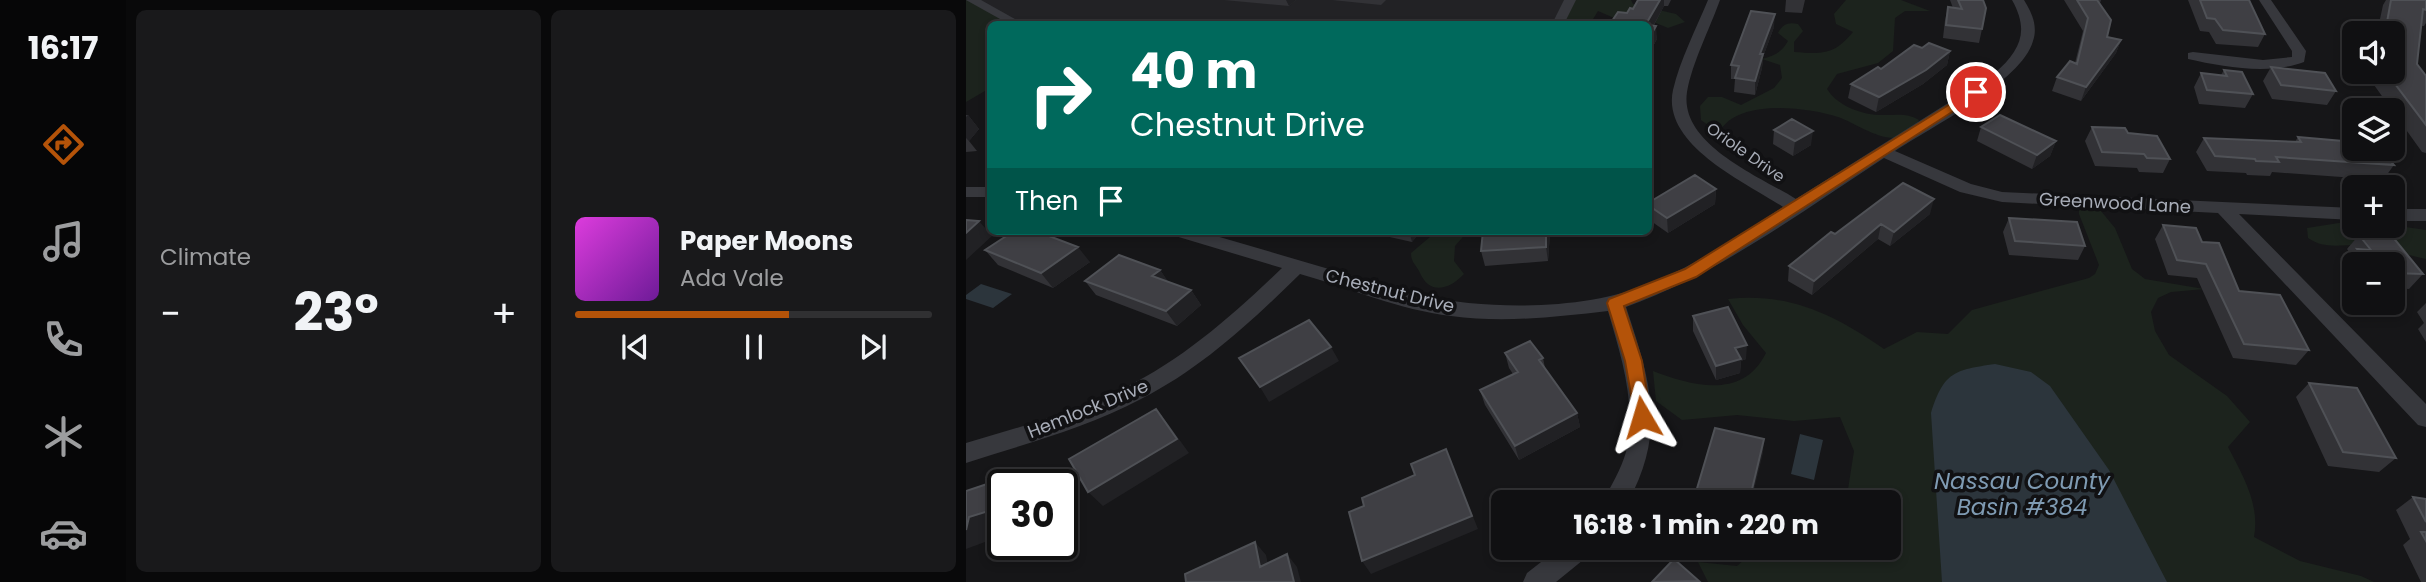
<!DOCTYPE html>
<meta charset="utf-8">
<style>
body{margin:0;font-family:Poppins,sans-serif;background:#19191b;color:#f1f3f6;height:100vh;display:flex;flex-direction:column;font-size:26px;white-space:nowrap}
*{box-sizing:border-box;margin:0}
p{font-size:23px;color:#9c9d9f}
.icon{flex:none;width:38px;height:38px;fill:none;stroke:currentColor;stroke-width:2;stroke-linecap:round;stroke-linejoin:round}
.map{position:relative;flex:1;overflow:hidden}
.details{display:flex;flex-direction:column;gap:10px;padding:10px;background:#09090a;width:840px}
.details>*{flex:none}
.guide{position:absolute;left:21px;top:21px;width:665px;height:214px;border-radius:10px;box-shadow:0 4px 10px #0003,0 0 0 2px #303032;background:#00695c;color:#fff;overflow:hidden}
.controls{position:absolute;left:1376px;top:21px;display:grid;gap:14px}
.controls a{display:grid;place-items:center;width:63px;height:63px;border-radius:10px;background:#101012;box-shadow:0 4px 10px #0003,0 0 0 2px #303032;font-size:35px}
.speed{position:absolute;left:21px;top:469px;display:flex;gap:14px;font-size:35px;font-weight:700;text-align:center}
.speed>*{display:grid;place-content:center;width:91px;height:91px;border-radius:50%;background:#101012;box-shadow:0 4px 10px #0003,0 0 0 2px #303032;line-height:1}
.speed .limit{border:4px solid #111;border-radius:10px;background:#fff;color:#111}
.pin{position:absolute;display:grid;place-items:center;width:60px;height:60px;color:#fff;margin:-30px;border:4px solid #fff;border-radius:50%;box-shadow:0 2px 7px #0007}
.me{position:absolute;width:77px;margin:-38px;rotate:353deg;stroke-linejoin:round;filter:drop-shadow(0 0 5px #0008)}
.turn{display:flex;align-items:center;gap:24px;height:147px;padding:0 28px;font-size:32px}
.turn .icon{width:91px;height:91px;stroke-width:2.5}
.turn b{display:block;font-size:49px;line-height:60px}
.then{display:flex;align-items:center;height:66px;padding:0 28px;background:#0003;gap:14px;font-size:26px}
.big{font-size:52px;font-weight:700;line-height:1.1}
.details .widget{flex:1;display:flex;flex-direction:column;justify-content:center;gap:10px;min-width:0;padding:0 24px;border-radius:10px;background:#19191b}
.song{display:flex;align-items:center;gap:21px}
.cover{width:84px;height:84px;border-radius:10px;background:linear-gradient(135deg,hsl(300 70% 55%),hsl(280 70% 35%))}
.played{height:7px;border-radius:4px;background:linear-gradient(90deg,#b45309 60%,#303032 60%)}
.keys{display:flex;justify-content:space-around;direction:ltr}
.heat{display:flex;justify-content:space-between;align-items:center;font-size:38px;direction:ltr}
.details .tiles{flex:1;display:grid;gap:10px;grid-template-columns:repeat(2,1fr)}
.trip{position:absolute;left:525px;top:490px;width:410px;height:70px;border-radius:10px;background:#101012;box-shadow:0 4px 10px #0003,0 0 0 2px #303032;font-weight:700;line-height:70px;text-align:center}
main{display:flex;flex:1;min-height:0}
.tab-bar{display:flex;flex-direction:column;width:126px;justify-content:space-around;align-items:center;background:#060607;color:#9c9d9f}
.tab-bar .icon{width:49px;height:49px}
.tab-bar .active{color:#b45309}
.tab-bar b{font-size:32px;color:#f1f3f6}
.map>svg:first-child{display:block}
</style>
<main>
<nav class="tab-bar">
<b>16:17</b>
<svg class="icon active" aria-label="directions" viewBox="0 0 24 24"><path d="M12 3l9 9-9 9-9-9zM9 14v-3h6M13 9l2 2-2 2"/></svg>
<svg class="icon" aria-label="music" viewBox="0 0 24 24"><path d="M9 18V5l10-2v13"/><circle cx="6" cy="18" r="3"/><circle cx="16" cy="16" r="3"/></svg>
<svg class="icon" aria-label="phone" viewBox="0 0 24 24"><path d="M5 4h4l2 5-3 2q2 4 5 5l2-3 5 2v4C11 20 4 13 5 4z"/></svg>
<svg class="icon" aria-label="climate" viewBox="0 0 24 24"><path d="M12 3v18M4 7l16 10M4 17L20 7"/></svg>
<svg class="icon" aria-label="car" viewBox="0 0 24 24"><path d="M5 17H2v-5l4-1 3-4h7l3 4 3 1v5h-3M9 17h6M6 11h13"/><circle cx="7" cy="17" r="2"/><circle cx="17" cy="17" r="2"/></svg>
</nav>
<section class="details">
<div class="tiles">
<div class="widget"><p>Climate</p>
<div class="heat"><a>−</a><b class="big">23°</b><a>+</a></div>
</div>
<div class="widget">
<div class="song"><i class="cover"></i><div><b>Paper Moons</b><p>Ada Vale</p></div></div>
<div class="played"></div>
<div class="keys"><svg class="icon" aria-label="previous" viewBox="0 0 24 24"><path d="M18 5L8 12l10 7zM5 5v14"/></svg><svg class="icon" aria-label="pause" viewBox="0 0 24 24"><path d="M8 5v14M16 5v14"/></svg><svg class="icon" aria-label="next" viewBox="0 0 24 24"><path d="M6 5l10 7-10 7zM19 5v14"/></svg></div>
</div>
</div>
</section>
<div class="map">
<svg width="1460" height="582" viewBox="0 0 1460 582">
<rect width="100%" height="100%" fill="#161618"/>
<path fill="#222225" d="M6 0H606L592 24H52Z"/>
<path fill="#1c231d" d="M0 0H6L52 24H24V88L0 102Z
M606 0H665L667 4 710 14 719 22 702 28 685 21 648 18 632 11 624 24H592Z
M880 0H935L964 11H939L929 18 927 51 912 63 871 74 861 89C872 107 899 116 920 115 933 115 941 113 953 120 934 158 896 125 872 117 841 107 770 98 753 133L735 120 734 106 742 97H756L775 105 808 88 816 78 814 65 796 59C808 56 816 52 822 41L812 33C817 24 822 22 832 24L837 31 828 42V52C857 54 868 55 887 32L870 24 868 14Z
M1113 204 1130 205 1149 228 1166 269 1179 279 1238 289 1205 292 1192 298 1185 312 1189 331 1203 355 1261 396 1284 422 1262 447C1277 476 1294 504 1288 537L1334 561 1395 576 1408 582H742L732 562 771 566 792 548H853L857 550 860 548H922V502H880L888 451 874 417 828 421 771 415 716 420 690 401 687 371C726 386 777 400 800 353L777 325 762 299C823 292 869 315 918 349L951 332 982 334 1006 310 1123 278 1129 274 1133 265 1113 214Z
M1379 222 1388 223V226L1426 225 1460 230V259C1440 255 1420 247 1401 245 1379 243 1361 251 1342 238L1341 228Z
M471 231H502L489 246 488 261 498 274C482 291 463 294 454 273 450 264 445 263 445 253Z"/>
<path fill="#2c353c" d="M15 284 46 294 27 308 0 299V295Z
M1029 364 1065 372 1084 386 1143 470 1201 582H976L965 413C978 372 988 370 1029 364Z
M834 434 857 440 848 480 825 474Z"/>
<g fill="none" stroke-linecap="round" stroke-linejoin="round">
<path fill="#37383d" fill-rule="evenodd" d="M0 0H15L58 24H43Z
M598 0H610L598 24H586Z
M742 0H754C744 28 726 63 721 92 713 144 793 176 830 199L1028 74C1054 51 1064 32 1046 0H1058C1066 13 1072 26 1067 41 1056 81 964 128 929 151L1005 184 1036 192 1388 208V220L1273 214 1460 404V427L1452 425 1252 213 1036 202 994 192 918 158C835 212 754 273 660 307 684 380 701 430 662 502H637C645 485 655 470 660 452 671 404 655 356 642 311 589 317 538 323 485 316 434 310 383 288 334 274 286 321 236 368 175 399 120 428 59 444 0 463V443C53 427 107 413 158 388 218 359 268 314 316 268L206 235 203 231H233L455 296C526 310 620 311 688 282 734 263 776 233 817 207 779 182 695 145 707 90 714 60 730 29 742 0Z
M1293 0H1305L1340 51 1338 62C1303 75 1258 67 1222 59V53L1227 52 1297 60 1326 57V51Z
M0 187H24V197H0Z
M1426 209H1460V221H1426Z
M593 548H626L622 556 590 582H557L561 573Z"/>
</g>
<path fill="#323236" d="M258 0H330L323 6Z
M366 0H420L415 5Z
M672 0H705L702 6H698L688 25 691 39 685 50 686 63 682 68V24L661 13 667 9Z
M820 0H839L836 13 819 12Z
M984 0H1017L1016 29 1013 43 977 38 979 20 982 7 987 8Z
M1098 0H1135L1134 3 1141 37 1155 40 1150 53 1115 101 1086 91 1091 77 1109 63 1117 31Z
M1222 0H1283L1299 34 1292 47 1250 44 1243 32 1234 31Z
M1420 0H1460V23L1458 26H1455L1451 64 1460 76V153L1456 152 1403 78 1404 72H1426V33H1411L1417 5Z
M808 27 797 57 796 68 789 95 768 92 769 79H765V65Z
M956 48 984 51 981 65 957 84 910 112 882 98 885 84Z
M1305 67 1370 91 1361 105 1306 99 1297 81Z
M1258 70 1287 94 1279 108 1233 104 1228 87 1235 73 1255 75Z
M0 115H2L13 129 3 141 11 151 0 152Z
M1015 127 1090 141 1084 156 1066 169 1011 141Z
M1126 127 1204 159 1197 173 1173 172 1171 168 1129 166 1119 141Z
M808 130 845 145 827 156 807 144Z
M1332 137 1428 165 1417 180 1306 172 1304 176 1281 175 1280 173 1241 171 1230 152 1238 138 1329 142Z
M750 189 749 204 702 233 682 219V203Z
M964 214 924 246 912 239 846 295 822 281 823 266 869 234Z
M1043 218 1119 246 1112 260 1043 255 1037 232Z
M1197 225 1236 242 1273 291 1343 350 1330 365 1267 358 1231 278 1202 275 1189 239Z
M397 231H455L446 242Z
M584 233 582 261 519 266 515 251Z
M1393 235 1457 274 1443 289 1426 288V264H1388V276L1379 264 1386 256 1381 249Z
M19 250 124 262 87 288 32 265Z
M194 270 202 282 225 290 235 305 211 326 130 295 119 281Z
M1460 303V342L1452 329 1458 323 1451 312Z
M727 316 780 359 775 361 774 373 750 380 727 331Z
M539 353 577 358 579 368 611 413 614 427 553 460 519 405 514 390 547 374 543 368Z
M1343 383 1430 458 1413 472 1362 466 1330 397Z
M1447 497 1460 499V582H1455L1437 545 1444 539 1430 510Z"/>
<path fill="#212124" d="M320 0H330L323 6Z
M694 0H698V6L682 35 680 24Z
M809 14 808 27 797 57 796 68 789 95V81L794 54Z
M690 26 691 39 685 50 686 63 682 68V40Z
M1155 40 1150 53 1115 101 1120 87Z
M984 51 981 65 957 84 910 112 913 97Z
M2 115 13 129 3 141 0 138V117Z
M847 131 845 145 827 156 829 141Z
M1090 141 1084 156 1066 169 1071 155Z
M750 189 749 204 702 233 701 218Z
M968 199 964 214 924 246 928 232Z
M13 221 26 236 0 260V233Z
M915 224 912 239 846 295 848 281Z
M443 231H455L446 242Z
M580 231H583L584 233 582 261 580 247Z
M112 247 124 262 87 288 75 273Z
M194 270 204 284 186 276Z
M225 290 235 305 211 326 200 311Z
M781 345 780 359 775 361 774 373 750 380V366L769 348Z
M365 347 373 361 303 402 294 387Z
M190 409 202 424 223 453 137 506 122 492Z
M611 413 614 427 553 460 549 446Z
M798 439 797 453 785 502H783Z
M480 449 512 529 405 574 396 561Z
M36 479 43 485H37V525L21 530 19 542 0 549V530L3 517Z
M289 542 300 555 305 579 294 567Z
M321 554 331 567 335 582H328Z"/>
<path fill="#3f3f44" stroke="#4f5156" stroke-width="2" d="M672 0H694L680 24H644L652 12 661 13 664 8 667 9Z
M992 0H1017L1020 8 1016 29 980 25 982 7 996 9Z
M1111 0H1131L1145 20 1141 37 1155 40 1120 87 1091 77 1104 61 1111 64 1122 18Z
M1234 0H1283L1299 34 1257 30 1249 19 1241 18Z
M1425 0H1460V10L1457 9 1451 64 1460 76V125L1420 72H1426V33H1419Z
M785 11 809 14 794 54H797L789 81 769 78 773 66 765 65Z
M682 25 690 26 682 40Z
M963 43 984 51 960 70 913 97 885 84 912 67 915 69 948 45 956 48Z
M1305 67 1359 73 1370 91 1315 85Z
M1258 70 1276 72 1287 94 1241 90 1235 73 1261 76Z
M1034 115 1090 141 1071 155 1015 127Z
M826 119 847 131 829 141 808 130Z
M1126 127 1159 128 1162 133 1191 136 1204 159 1181 158 1178 154 1136 152Z
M1332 137 1388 142V149H1414L1428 165 1310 157 1313 162 1290 161 1289 159 1249 156 1238 138 1335 142Z
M729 175 750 189 701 218 682 205V203Z
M937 183 968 199 928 232 915 224 848 281 823 266 865 232 869 234Z
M1043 218 1111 222 1119 246 1049 241Z
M0 220 13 221 0 233Z
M1197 225 1230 228 1236 242 1253 243 1273 291 1314 295 1343 350 1278 344 1240 264 1211 260Z
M48 231H70L112 247 75 273 19 250Z
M517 231H580V247L515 251Z
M1393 235 1426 236 1457 274 1426 273V264H1403L1391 249 1405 250Z
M153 255 194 270 186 276 225 290 200 311 119 281Z
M762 307 781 345 769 348 775 359 750 366 727 316Z
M343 320 365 347 294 387 273 358Z
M564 341 577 358 573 360 611 413 549 446 514 390 552 372 539 353Z
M1343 383 1391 388 1430 458 1377 452Z
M190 409 211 439 122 492 103 459Z
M749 428 798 439 783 502H727Z
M480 449 506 516 396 561 383 512 398 506 396 498 449 475 445 464Z
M36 479 32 508 3 517 0 530V491Z
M1447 497 1460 499V522Z
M1455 532H1460V541Z
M289 542 294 567 321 554 328 582H220L219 574Z
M708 559 733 581 686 582Z"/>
<path fill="#b45309" stroke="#753606" stroke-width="2" d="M1010 88 1014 89V94L730 277 658 306 676 361 685 417 683 423 676 425 670 423 659 361 641 303 643 299 719 269Z"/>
<g text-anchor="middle" stroke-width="7" stroke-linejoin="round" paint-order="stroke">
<g font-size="16" fill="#a8adb8" stroke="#111113">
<text transform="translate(780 152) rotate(35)" y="6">Oriole Drive</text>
</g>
<g font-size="18" fill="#a8adb8" stroke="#111113">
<text transform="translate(1149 203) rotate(3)" y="6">Greenwood Lane</text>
<text transform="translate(424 291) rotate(14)" y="6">Chestnut Drive</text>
<text transform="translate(122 409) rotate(-22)" y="6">Hemlock Drive</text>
</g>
<g font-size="23" font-style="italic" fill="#7f9bb3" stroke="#111113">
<text x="1056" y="489">Nassau County<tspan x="1056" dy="26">Basin #384</tspan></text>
</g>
</g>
</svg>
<div class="controls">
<a><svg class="icon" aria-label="sound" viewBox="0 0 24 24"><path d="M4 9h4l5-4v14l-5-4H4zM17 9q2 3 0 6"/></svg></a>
<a><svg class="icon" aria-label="layers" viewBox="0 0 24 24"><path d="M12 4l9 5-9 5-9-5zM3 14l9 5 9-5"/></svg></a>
<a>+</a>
<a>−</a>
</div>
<div class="speed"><div class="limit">30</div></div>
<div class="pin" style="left:1010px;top:92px;background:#d93025"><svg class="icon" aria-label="arrive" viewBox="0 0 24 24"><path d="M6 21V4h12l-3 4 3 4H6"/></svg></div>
<svg class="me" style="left:676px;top:417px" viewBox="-20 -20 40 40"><path d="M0-17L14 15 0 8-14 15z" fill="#b45309" stroke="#fff" stroke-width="4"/></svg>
<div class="trip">16:18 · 1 min · 220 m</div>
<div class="guide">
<div class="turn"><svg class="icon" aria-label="right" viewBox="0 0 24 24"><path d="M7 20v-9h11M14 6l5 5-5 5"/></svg><div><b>40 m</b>Chestnut Drive</div></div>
<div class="then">Then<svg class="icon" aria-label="arrive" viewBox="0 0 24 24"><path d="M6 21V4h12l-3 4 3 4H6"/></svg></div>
</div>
</div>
</main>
